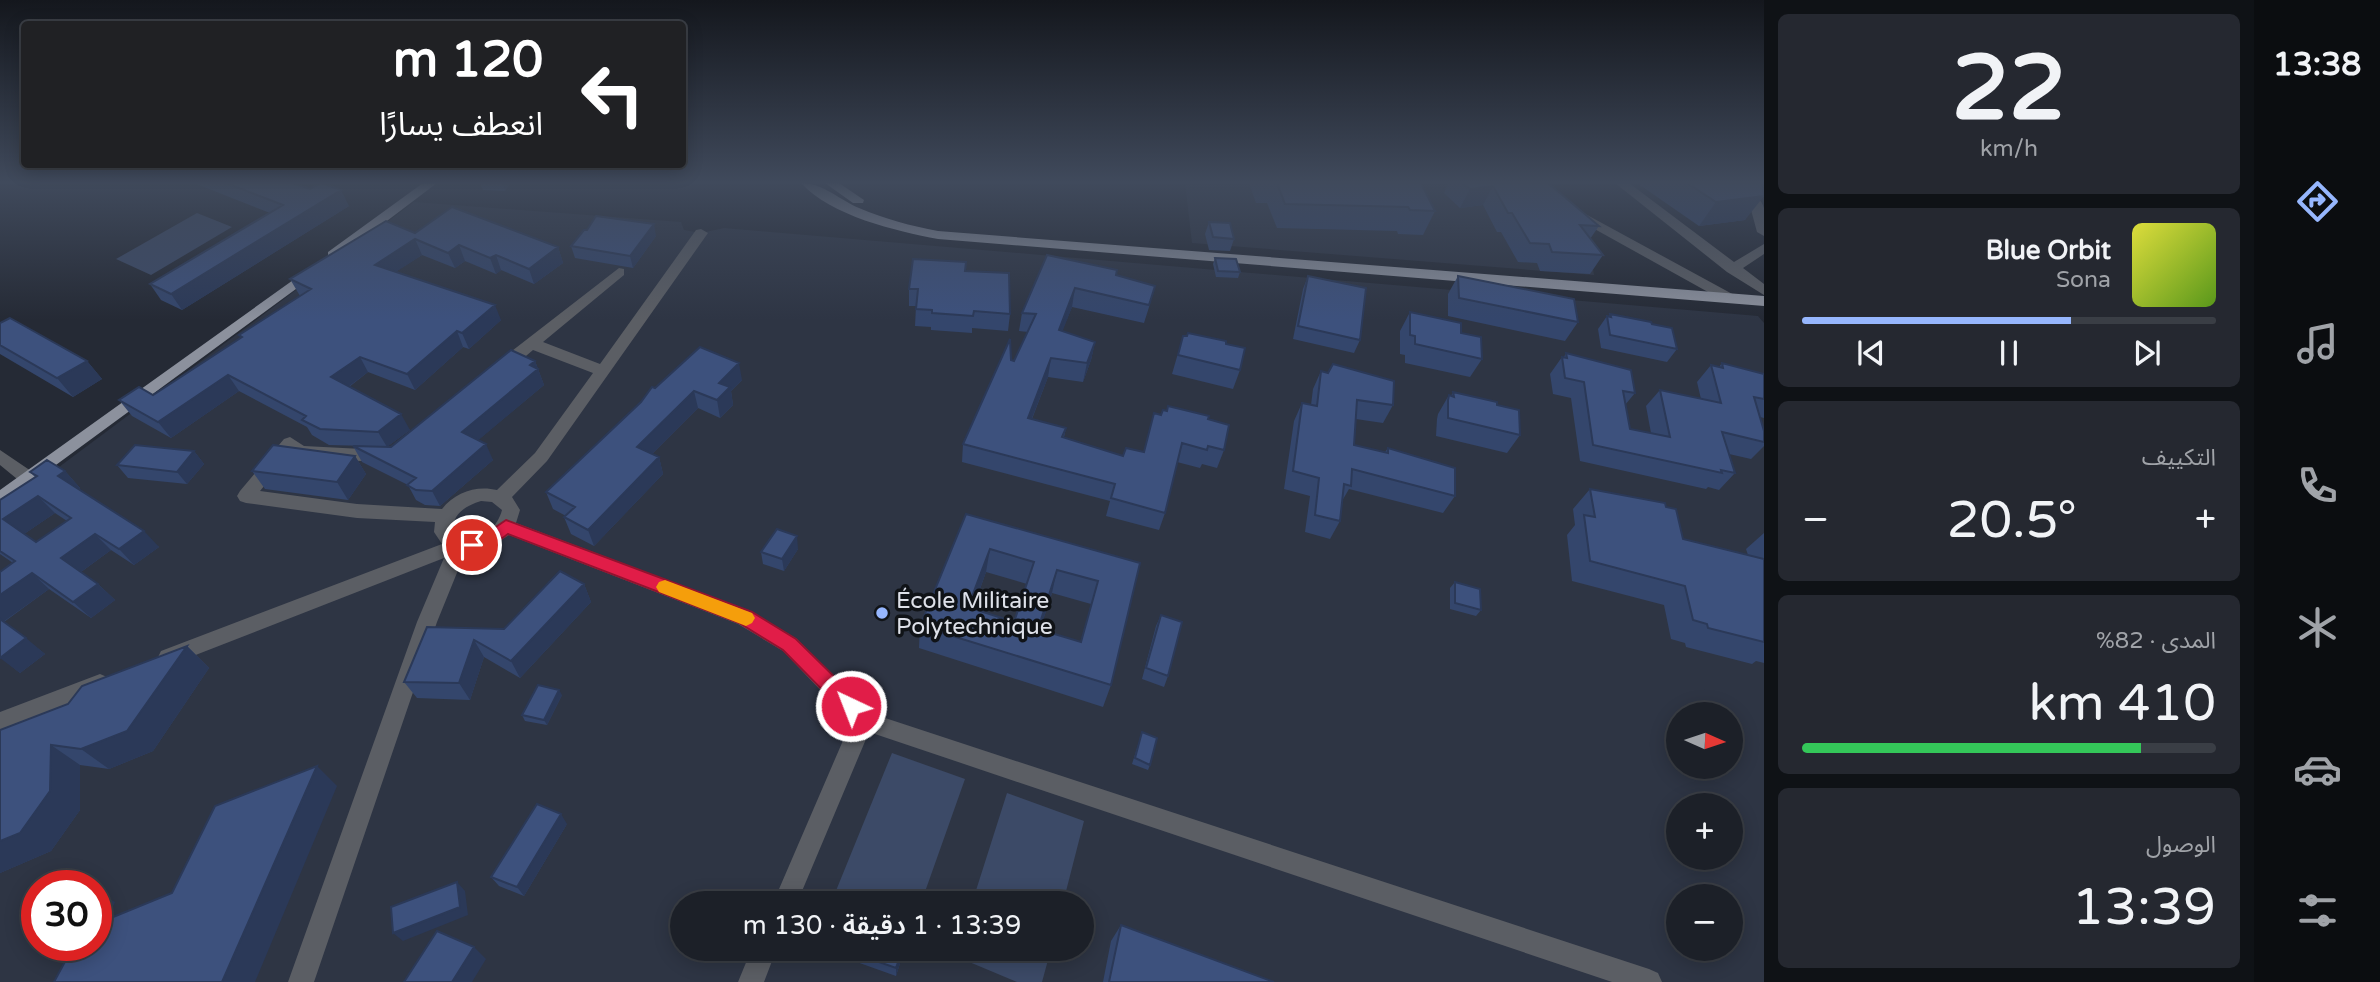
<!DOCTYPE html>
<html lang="ar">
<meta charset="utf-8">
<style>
body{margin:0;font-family:"Varela Round","Noto Sans Arabic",sans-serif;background:#252830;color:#f1f3f6;direction:rtl;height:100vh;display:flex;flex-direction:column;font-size:26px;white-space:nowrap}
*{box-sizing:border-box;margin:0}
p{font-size:23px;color:#a0a3a8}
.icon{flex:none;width:38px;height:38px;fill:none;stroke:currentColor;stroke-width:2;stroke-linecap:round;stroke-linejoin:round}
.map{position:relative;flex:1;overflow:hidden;direction:ltr}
.sheet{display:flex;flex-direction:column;gap:14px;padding:14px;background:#0f1216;width:490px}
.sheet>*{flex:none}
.banner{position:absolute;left:21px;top:21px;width:665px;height:147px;border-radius:7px;box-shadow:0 4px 18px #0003,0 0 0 2px #3a3e45;direction:rtl;background:#202124;color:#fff;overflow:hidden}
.needle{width:46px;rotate:93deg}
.buttons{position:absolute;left:1666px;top:702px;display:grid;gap:14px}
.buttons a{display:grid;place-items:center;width:77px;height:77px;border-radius:50%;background:#1c2028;box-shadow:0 4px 18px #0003,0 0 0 2px #3a3e45;font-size:35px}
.speed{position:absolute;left:21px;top:870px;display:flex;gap:14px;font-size:35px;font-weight:700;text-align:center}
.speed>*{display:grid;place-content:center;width:91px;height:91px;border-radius:50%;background:#1c2028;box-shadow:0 4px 18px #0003,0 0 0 2px #3a3e45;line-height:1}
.speed .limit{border:10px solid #d22;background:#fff;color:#111}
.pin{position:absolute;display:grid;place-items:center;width:60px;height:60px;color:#fff;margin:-30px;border:4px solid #fff;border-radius:50%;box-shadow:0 2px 7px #0007}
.me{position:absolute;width:77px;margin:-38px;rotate:317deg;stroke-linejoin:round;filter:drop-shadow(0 0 5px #0008)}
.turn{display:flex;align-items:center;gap:24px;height:147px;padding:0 28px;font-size:32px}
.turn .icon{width:91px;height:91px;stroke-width:2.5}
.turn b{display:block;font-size:49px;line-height:60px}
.big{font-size:52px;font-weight:600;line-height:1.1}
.sheet .tile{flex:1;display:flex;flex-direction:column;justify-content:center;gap:10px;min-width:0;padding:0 24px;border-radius:10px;background:#252830}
.sheet .dial{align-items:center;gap:0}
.dial b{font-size:91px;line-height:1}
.song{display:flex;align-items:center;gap:21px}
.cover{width:84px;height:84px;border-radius:10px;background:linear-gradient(135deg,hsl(60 70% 55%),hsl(90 70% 35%))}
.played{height:7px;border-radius:4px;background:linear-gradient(90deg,#96b6fd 65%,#3a3e45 65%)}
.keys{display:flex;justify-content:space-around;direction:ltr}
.heat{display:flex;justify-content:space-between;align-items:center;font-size:38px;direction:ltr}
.charge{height:10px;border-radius:5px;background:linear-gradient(90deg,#34c759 82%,#3a3e45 0)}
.trip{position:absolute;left:670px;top:891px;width:424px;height:70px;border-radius:35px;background:#1c2028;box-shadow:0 4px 18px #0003,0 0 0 2px #3a3e45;font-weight:600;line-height:70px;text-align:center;direction:rtl}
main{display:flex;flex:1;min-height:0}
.menu{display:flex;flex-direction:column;width:126px;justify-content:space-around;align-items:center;background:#0b0d10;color:#a0a3a8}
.menu .icon{width:49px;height:49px}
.menu .current{color:#96b6fd}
.menu b{font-size:32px;color:#f1f3f6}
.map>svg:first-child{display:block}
</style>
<main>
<nav class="menu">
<b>13:38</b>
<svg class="icon current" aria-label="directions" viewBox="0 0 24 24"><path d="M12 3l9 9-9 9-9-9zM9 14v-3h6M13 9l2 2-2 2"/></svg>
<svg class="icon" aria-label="music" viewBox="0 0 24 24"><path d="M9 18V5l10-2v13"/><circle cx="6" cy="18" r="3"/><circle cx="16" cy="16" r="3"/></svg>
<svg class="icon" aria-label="phone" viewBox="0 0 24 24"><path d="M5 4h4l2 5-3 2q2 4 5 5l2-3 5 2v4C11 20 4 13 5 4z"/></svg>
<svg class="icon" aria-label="climate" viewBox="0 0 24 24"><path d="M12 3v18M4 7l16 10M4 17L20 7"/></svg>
<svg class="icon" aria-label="car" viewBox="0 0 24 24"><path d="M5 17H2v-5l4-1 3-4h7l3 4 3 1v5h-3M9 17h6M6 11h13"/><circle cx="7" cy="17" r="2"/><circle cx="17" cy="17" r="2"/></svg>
<svg class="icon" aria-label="filters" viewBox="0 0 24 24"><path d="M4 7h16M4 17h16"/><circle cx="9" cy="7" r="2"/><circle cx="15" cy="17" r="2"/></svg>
</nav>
<section class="sheet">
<div class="tile dial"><b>22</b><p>km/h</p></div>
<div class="tile">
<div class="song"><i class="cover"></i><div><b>Blue Orbit</b><p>Sona</p></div></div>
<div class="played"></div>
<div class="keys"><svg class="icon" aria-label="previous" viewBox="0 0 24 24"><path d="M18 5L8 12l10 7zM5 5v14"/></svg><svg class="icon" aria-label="pause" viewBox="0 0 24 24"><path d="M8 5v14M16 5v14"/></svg><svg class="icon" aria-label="next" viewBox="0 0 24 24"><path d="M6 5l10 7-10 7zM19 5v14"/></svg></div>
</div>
<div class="tile"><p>التكييف</p>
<div class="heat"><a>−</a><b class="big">20.5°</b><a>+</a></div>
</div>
<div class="tile"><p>المدى · 82%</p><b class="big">410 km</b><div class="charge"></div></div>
<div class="tile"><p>الوصول</p><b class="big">13:39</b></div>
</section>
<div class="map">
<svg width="1764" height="982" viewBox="0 0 1764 982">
<rect width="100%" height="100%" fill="#252a35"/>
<path fill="#2e3544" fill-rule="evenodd" d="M1185 183H1503L1587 230 1594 275 1192 243Z
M414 202 681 222 684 230 701 233 724 228 1758 316 1764 323V982H0V511ZM1678 714H1731V766H1678ZM1678 805H1731V858H1678ZM37 886H96V945H37ZM1678 896H1731V948H1678ZM682 903H1082V948H682Z"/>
<path fill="#3c4a67" d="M197 213 232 227 151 275 116 259Z
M892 753 965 779 921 903H831Z
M1007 793 1084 821 1063 903H972Z
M957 949V948L1051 949 1042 982H1017L955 956Z"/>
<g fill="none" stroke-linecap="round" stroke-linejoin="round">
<path fill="#5b5e64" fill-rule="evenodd" d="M1615 183H1629L1734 262 1764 244V254L1743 268 1764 284V295L1727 272Z
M1718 183C1731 182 1760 192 1764 208 1764 217 1764 227 1764 236L1757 232 1750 206Z
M1578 210 1736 296 1738 299 1736 302H1726L1573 217 1571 214Z
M701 229 708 233 547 461 512 497 520 510 516 523 752 612 797 639 870 713 1649 969 1658 973 1662 982H1612L869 732 797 903H773L851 722 783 651 738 624 509 535 489 548 465 553 437 622 314 982H288L417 622 444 558 175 663 168 666 161 663 158 657 161 651 442 544 434 532 435 522 357 518 246 503 240 501 237 496 240 491 284 439 290 437 304 446 382 450 390 456 382 462 300 458 291 453 260 491 357 504 442 509C455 492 477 485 497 490L535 453 593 373 533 350 507 372H495L493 368 495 364 619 268 624 269V275L543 342 600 364 696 230ZM481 501 492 502 502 510C497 530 477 544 457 536L452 530C454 513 465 506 481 501Z
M0 450 34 473 37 478 34 483H22L0 465Z
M100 674 107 677 110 683 107 689 0 732V712Z
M752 948H777L764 982H738Z"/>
<path fill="#8c919d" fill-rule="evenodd" d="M423 183H437L338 258H328V252Z
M801 183C821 182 840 200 859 208 885 219 911 226 938 231L1764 296V306L938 239C896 231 831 216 801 183Z
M825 183H839L864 200 863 203H853Z
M310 268 315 269V275L0 506V490Z"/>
</g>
<path fill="#34466c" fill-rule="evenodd" d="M194 183H292L349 206 182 310 161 300 150 284 270 213Z
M478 183H510L505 191 483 190 480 183Z
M1249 183H1421L1435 211 1423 235 1398 234 1397 231 1277 228 1267 203H1256Z
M1448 183H1548L1599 226 1590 239 1603 255 1590 274 1540 271 1537 263 1518 262 1501 232H1497L1483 205 1460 208 1444 193Z
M1637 183H1762L1745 220 1699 226Z
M1209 222 1234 239 1230 251 1209 250 1205 234Z
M415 233 558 247 563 263 534 284 501 270 496 274 465 261 455 268 422 255 395 272 501 320 469 349 463 347 415 390 368 372 349 387 410 430 388 446 391 447 535 361 544 385 478 440 493 460 440 506 425 505 416 500 408 485 362 462 353 446H368L329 445 312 435 307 427 239 391 171 438 132 416 119 400 153 395 241 338 239 335 300 296 290 279Z
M656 236 633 268 575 258 571 246Z
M1047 255 1116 275 1150 304 1144 323 1072 307 1062 331 1095 342 1091 360 1083 382 1048 377 1032 419 1066 428 1064 437 1123 456 1144 452 1154 413 1161 415 1208 419 1224 450 1217 468 1202 464 1200 468 1177 462 1165 513 1159 530 1106 516 1110 501 962 462 963 444 1011 360 1014 361 1028 332 1019 331 1022 313Z
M1215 258 1240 272 1238 278 1216 277 1213 264Z
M965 271 1010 314 1008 331 972 328V333L931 330V327L915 326 916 306H909V289Z
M1308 276 1360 340 1354 353 1293 339 1303 289Z
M1458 276 1578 322 1565 341 1448 316V294Z
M1410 312 1461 333 1482 359 1470 377 1405 363V355L1400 354V331Z
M1610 314 1652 324 1677 349 1667 362 1601 348 1598 329 1607 316 1608 317Z
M0 323 87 361 102 379 73 397 0 354Z
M1183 336 1226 344 1240 370 1233 389 1172 374Z
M1566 353 1635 393 1625 405 1630 429 1651 433 1646 406 1660 390 1701 399 1697 382 1711 365 1719 367 1722 363 1764 374V418L1760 417 1764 431V446L1751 459 1729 454 1735 473 1719 490 1708 487 1706 489 1580 461 1571 398 1553 394 1550 374 1562 357H1564Z
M1321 371 1393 405 1383 423 1356 419 1354 445 1385 452 1388 448 1455 496 1443 513 1349 489 1342 501 1340 521 1330 539 1305 532 1310 496 1284 489 1294 421 1302 403 1311 405 1313 389Z
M742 380 731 391 733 405 720 418 698 408 652 454 659 457 663 474 594 546 571 534 564 517 566 516 553 509 546 492 655 388Z
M1453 392 1497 405 1520 435 1507 453 1436 436 1437 419 1438 414 1449 395 1451 396Z
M194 451 204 464 187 484 128 478 117 465Z
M355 456 366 474 348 500 265 489 252 471Z
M65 471 80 488 79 489 159 547 134 565 111 550 81 572 98 584 115 600 91 618 49 589 4 622 45 654 20 673 0 657V572L13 563 0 554V500L35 477 30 472ZM55 513 67 521 36 542 24 534Z
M1590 489 1666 507 1683 539 1748 555 1746 549 1764 533V663L1756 661 1752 664 1686 647 1685 643 1671 639 1664 605 1572 581 1567 535 1575 525 1573 509Z
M966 514 1140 563 1111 685 1103 707 919 648 920 626ZM986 572 1027 584 1014 622 973 609ZM1052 593 1091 604 1081 642 1040 629Z
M798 549 784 571 763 564 761 552Z
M1455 582 1481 610 1476 616 1450 609V588Z
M584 584 591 602 520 678 484 657 470 700 417 698 404 682 427 627 504 629Z
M1161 615 1168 676 1164 687 1142 679 1156 626Z
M187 646 209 668 153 751 109 769 80 765V810L51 851 0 873V730L68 704Z
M562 695 547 725 525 721 522 715Z
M1142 732 1150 765 1148 770 1132 764Z
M567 824 524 896 499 886 491 877Z
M1121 925 1274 982H1103L1111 941Z
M855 948H903V954L896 976 854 961 853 953Z"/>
<path fill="#2b3958" d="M503 183H510L505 191Z
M1493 186 1483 205 1460 208 1470 189Z
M341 190 349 206 182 310 171 294Z
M1764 196 1745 220 1699 226 1716 202Z
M654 224 656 236 633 268 630 256Z
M415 239 422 255 382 281 375 265Z
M459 245 465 261 455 268 448 253Z
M558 247 563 263 534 284 529 269Z
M496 255 501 270 496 274 490 258Z
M1075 288 1072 307 1056 348 1059 330Z
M495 305 501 320 469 349 462 333Z
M457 331 463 347 415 390 407 374Z
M1095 342 1091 360 1083 382 1087 363Z
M360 357 368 372 340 393 331 377Z
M1051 358 1048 377 1025 436 1028 418Z
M87 361 102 379 73 397 57 378Z
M535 361 544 385 469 448 462 432Z
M739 363 742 380 731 391 733 405 720 418 717 400 719 383Z
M228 375 239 391 171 438 158 422Z
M694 391 698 408 642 464 637 447Z
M401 414 410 430 387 447 378 432Z
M486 444 493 460 440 506 432 491Z
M194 451 204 464 187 484 177 472Z
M355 456 366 474 348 500 337 482Z
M659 457 663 474 594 546 588 530Z
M65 471 80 488 74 493 58 476Z
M38 496 55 513 21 536 3 519Z
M144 531 159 547 134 565 119 549Z
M95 534 111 550 78 574 61 558Z
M797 536 798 549 784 571 782 559Z
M990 549 986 572 965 630 968 607Z
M1057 570 1052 593 1033 651 1038 629Z
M32 573 49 589 3 622 0 620V595Z
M98 584 115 600 91 618 73 602Z
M584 584 591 602 520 678 511 661Z
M26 638 45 654 20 673 0 658Z
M474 640 484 657 470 700 459 683Z
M187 646 209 668 153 751 109 769 81 749Z
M559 690 562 695 547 725 544 720Z
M51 745 80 765V810L51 851 0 873V841Z
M317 766 337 786 255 982H222Z
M561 814 567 824 524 896 517 887Z
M457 882 465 891 468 915 403 941 393 933Z
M107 898 115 902 103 932 96 925Z
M474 947 486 959 472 982H452Z
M903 948V954L896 976V968Z"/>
<path fill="#3d517d" stroke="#2b3958" stroke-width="2" fill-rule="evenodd" d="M226 183H292L310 189 321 183 341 190 171 294 150 284 283 205Z
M1277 183H1421L1435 211 1410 210 1408 207 1285 204Z
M1462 183H1548L1599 226 1580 225 1603 255 1552 252 1549 244 1530 243 1512 213H1508L1493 186 1470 189Z
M1687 183H1762L1764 196 1716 202Z
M452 207 558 247 529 269 496 255 490 258 459 245 448 253 415 239 375 265 495 305 462 333 457 331 407 374 360 357 331 377 401 414 378 432 320 429 302 420 306 416 228 375 158 422 119 400 139 387 153 395 242 337 239 335 311 289 290 279 386 221 415 233Z
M596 216 654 224 630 256 571 246 584 230H587Z
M1209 222 1230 223 1234 239 1213 237Z
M1047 255 1117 270 1116 275 1155 286 1149 305 1075 288 1059 330 1095 342 1087 363 1051 358 1028 418 1066 428 1062 437 1123 456 1126 448 1144 452 1154 413 1161 415 1163 410 1167 411 1168 406 1209 416 1208 419 1229 425 1224 450 1208 446 1207 450 1182 443 1165 513 1111 498 1115 484 963 444 1010 339 1011 360 1014 361 1036 314 1022 313Z
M1215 258 1236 259 1240 272 1218 271Z
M913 259 966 262 965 271 1009 273 1010 314 974 311 973 316 932 313V310L916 309 918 289H909Z
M1308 276 1366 288 1360 340 1298 326Z
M1458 276 1574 299 1578 322 1459 298Z
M1410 312 1461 323V333L1481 337 1482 359 1415 344V336L1410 335Z
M1610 314 1651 322 1652 324 1672 328 1677 349 1610 335 1607 316 1611 317Z
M10 318 87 361 57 378 0 345V323Z
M1188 333 1226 341V344L1245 348 1240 370 1178 355 1183 336H1187Z
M700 347 739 363 719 383 730 387 717 400 694 391 637 447 659 457 588 530 564 517 575 507 546 492 641 402 652 387 655 388Z
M511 350 535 361 530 365 538 369 462 432 486 444 432 491 416 490 407 485 416 478 353 446 391 447Z
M1566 353 1631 370 1635 393 1623 391 1630 429 1670 437 1660 390 1721 403 1711 365 1723 368 1722 363 1764 374V399L1754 397 1764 431V442L1722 432 1735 473 1721 470 1722 473 1593 445 1584 382 1565 378 1562 357 1567 358Z
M1333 364 1394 381 1393 405 1357 400 1354 445 1388 453V448L1455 468V496L1352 469 1351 486 1344 484 1340 521 1315 515 1319 478 1293 471 1302 403 1317 406 1321 371 1328 373Z
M1453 392 1497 402V405L1519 410 1520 435 1448 418V400L1449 395 1454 397Z
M135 445 194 451 177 472 117 465Z
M273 445 355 456 337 482 252 471Z
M47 460 65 471 58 476 144 531 119 549 95 534 61 558 98 584 73 602 32 573 0 595V572L15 561 0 551V500L37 476 30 472ZM38 496 71 518 36 542 3 519Z
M1590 489 1665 503 1666 507 1676 509 1683 539 1764 559V642L1708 628 1707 624 1693 620 1685 586 1590 561 1584 515 1595 517Z
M966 514 1140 563 1111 685 920 626ZM990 549 1034 562 1014 622 968 607ZM1057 570 1098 581 1081 642 1038 629Z
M777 529 797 536 782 559 761 552Z
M560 571 584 584 511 661 474 640 459 683 404 682 427 627 504 629Z
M1455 582 1480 589 1481 610 1455 603Z
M1161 615 1182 622 1168 676 1146 668Z
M0 619 26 638 0 658Z
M187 646 127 731 81 749 51 745 50 791 20 833 0 841V730L68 704 82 686Z
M538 685 559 690 544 720 522 715Z
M1142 732 1157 738 1150 765 1135 758Z
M317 766 222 982H54L74 945H96V924L172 893 215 806Z
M537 804 561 814 517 887 491 877Z
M457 882 460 907 393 933 391 907Z
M107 898 97 923 96 924V899Z
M1121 925 1274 982H1109Z
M437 931 474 947 452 982H404Z
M855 948H903L896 968 853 953Z"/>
<linearGradient id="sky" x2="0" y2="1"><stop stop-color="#14171d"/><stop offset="0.57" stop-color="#404a5c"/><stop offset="1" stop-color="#404a5c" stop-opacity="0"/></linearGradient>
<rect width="1764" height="320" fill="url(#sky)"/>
<path fill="#e11d48" stroke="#92132f" stroke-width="2" d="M506 520 752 612 796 639 858 700 860 706 858 712 851 715 844 712 783 650 739 623 508 534C496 543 482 555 466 550L463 545 466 541 481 537Z"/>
<path fill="#f59e0b" d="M665 580 752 613 755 618 752 623 746 626 659 592 656 587 659 582Z"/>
<circle fill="#96b6fd" stroke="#101317" stroke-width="2.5" cx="882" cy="613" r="7"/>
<g text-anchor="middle" stroke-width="7" stroke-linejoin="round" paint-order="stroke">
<g font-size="23" fill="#dee1e9" stroke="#101317" text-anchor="start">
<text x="896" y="608">École Militaire<tspan x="896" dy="26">Polytechnique</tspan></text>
</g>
</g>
</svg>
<div class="buttons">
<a><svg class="needle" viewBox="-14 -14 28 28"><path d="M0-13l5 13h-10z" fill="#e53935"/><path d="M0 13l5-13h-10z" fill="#a0a3a8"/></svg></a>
<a>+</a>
<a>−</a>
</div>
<div class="speed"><div class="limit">30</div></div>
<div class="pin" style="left:472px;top:545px;background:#d93025"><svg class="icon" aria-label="arrive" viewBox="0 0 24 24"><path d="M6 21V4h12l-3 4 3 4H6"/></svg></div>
<svg class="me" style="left:851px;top:706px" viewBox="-20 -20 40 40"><circle r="17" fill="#e11d48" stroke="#fff" stroke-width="3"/><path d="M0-11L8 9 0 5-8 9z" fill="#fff"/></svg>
<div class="trip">13:39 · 1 دقيقة · 130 m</div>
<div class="banner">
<div class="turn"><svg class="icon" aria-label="left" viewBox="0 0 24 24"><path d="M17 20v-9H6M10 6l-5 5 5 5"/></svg><div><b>120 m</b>انعطف يسارًا</div></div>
</div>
</div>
</main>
